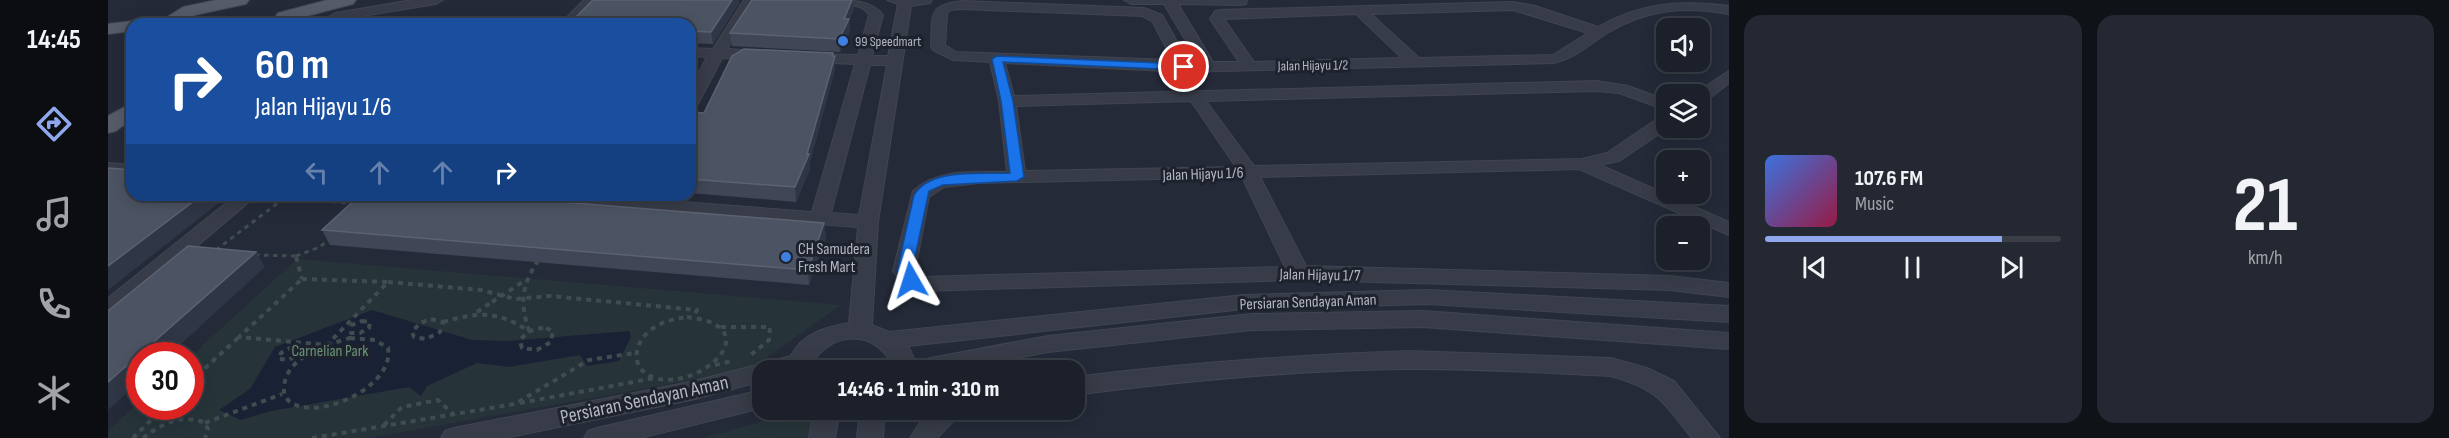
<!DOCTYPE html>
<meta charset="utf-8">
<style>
body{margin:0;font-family:"Sofia Sans Condensed",sans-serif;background:#242832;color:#f1f3f6;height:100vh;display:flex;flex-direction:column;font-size:22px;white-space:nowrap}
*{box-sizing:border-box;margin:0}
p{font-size:20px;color:#a0a3a8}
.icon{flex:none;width:33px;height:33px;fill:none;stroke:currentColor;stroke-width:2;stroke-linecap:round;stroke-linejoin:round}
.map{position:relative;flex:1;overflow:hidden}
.panel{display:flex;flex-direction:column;gap:15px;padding:15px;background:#0f1217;width:720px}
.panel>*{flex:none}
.top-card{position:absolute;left:18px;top:18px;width:570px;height:183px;border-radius:18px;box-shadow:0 3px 15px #0003,0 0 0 2px #393e47;background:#1a4fa0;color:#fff;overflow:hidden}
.fabs{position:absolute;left:1548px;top:18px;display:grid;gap:12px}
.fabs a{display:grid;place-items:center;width:54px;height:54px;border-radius:12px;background:#1b202a;box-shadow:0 3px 15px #0003,0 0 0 2px #393e47;font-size:30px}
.speed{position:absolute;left:18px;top:342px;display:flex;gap:12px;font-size:30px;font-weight:700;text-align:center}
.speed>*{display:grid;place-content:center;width:78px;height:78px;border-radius:50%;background:#1b202a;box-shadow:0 3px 15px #0003,0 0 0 2px #393e47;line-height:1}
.speed .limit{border:9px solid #d22;background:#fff;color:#111}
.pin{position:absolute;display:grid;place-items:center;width:51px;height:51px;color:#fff;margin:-26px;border:3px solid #fff;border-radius:50%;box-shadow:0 2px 6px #0007}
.me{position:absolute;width:66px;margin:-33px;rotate:354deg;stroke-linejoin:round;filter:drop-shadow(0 0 4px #0008)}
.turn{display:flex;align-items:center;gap:21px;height:126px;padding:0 30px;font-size:27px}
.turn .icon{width:78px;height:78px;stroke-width:2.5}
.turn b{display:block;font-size:42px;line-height:51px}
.lanes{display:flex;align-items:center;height:57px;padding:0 30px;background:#0003;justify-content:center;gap:30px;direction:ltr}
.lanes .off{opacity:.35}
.panel .tile{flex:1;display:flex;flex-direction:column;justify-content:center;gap:9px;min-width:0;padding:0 21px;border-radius:18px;background:#242832}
.panel .dial{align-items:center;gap:0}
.dial b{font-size:78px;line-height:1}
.song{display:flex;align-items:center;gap:18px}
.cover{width:72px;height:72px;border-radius:9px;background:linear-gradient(135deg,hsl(220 70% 55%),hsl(340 70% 35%))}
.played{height:6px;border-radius:3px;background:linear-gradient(90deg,#8fa8ed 80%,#393e47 80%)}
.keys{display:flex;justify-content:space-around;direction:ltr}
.panel .tiles{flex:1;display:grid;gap:15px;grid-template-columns:repeat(2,1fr)}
.trip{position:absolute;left:644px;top:360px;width:333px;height:60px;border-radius:18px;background:#1b202a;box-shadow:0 3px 15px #0003,0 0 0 2px #393e47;font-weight:800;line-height:60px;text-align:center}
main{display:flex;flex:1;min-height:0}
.tabs{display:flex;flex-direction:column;width:108px;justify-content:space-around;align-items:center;background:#0b0d11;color:#a0a3a8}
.tabs .icon{width:42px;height:42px}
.tabs .current{color:#8fa8ed}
.tabs b{font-size:27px;color:#f1f3f6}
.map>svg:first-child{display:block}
</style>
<main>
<nav class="tabs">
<b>14:45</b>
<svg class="icon current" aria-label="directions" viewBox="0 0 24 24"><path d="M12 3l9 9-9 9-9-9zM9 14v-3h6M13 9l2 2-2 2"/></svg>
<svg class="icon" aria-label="music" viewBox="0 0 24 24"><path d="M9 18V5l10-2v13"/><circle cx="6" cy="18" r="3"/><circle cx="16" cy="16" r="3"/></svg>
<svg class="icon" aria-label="phone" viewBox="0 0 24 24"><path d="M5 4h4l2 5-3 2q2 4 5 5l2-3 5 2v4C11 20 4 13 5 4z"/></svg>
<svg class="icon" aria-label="climate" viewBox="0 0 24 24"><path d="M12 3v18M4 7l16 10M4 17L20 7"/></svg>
</nav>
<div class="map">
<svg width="1621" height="438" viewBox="0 0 1621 438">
<rect width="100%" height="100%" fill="#242a38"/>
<path fill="#263439" d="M189 259 733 305 641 370 260 438H0V431L31 402 32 406H82L83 356Z
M687 412 704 422 722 426 720 438H595Z"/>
<path fill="#192134" d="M264 310 364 340 399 341 521 331 523 337 511 361 479 366 472 355 401 367 369 363 319 386 313 396 301 387 163 411 133 420 111 410 142 389 167 347Z"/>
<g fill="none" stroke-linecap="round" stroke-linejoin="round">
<defs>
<path id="minor" d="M304 0H335L328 4 236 19 226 24H208L228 13Z
M476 0H491L467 24H452Z
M636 0H650L619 49 654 51 661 55 654 59 614 58 590 104 582 109V89L599 57 582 56V48L605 49Z
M723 0C743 0 764 0 775 15L764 56H780L790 4 779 0H824L822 3 803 6 770 222 764 325 781 332 1136 295 1320 290 1621 306V322L1320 304 1136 309 800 346 807 361 940 336 1144 314 1315 311 1621 333V349L1315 327 1144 330 940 352 849 370H786C771 327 718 329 701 370H654V381L587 399 397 438H333L337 431 346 428 587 381 683 356C694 333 718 327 741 323L750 227 409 201 400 195H483L704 212 747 64 702 62 695 58 702 54 750 55 761 15C752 0 735 9 723 0ZM762 65H779L751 215 723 213Z
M1016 0H1139L1138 4 1133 5 1070 4 1105 62H1131L1102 19 1107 11 1112 10 1405 2 1427 6 1490 27C1533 2 1572 0 1621 6V14C1576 6 1539 9 1499 33 1481 45 1467 58 1446 63L1076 72 897 63 906 96 1489 81 1520 86 1558 100V110L1511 93 1489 91 1098 101 1146 166 1474 159 1499 153 1552 117 1558 116 1560 128 1511 161 1492 165 1621 222V235L1471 169 1152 177 1198 266 1562 276 1621 283V297L1562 290 1191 280 810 291 795 285 785 271 805 191C829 168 869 172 899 172L891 101 882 62 845 60 825 50 823 47C825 16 818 5 854 1L1036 8 1054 15 1080 61H1090L1056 4H1023ZM854 9 1034 16 1044 21 1065 60 848 52 837 45 839 14 842 10ZM1405 10 1480 33 1445 55 1311 58 1263 14ZM1248 14 1294 58 1146 62 1116 19ZM1083 101 1128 167 917 171 908 106ZM1134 177 1177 267 814 277 807 270 821 197 836 187 871 183Z
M1621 71V83L1598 101 1592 103V94H1586Z
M0 163 24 165V175L0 173Z
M128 195H149L8 315 0 318V298Z
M1300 351 1503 358 1539 368 1566 381 1612 438H1584C1554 401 1550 389 1503 376 1435 373 1366 368 1298 369 1186 370 1076 381 966 395V377C1077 363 1188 355 1300 351Z
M654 390V408L532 438H476L480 431 489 428Z
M706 410H777L775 438H749L751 420 730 421 727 438H701Z
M827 410H856L829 438H802L813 421Z"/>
<path id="major" d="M108 0H141L138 4 87 15 70 24H48L75 7Z
M219 0H248L245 4 176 22 167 17 170 13Z
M24 21 32 24H24V31L0 34V24Z
M24 103V119L8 131 0 133V116Z"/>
</defs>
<use href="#minor" stroke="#414551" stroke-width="2"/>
<use href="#major" stroke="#414551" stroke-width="2"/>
<path stroke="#3f4d51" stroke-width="3" stroke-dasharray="4.5 4.5" stroke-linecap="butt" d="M108 250 179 196 246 204
M147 255 188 256 189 259
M188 256 212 247 221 239"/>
<path stroke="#3f4d51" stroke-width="4" stroke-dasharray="5 5" stroke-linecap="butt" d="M188 257 194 279
M194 279 280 282 219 345 131 337Z
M280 282 373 290 407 299 442 296 589 310 585 317
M401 291 416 281
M369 312 384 302
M579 317C586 318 595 319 602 322 648 341 585 390 547 378 521 370 525 342 544 329 555 321 567 319 579 317Z
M323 319 335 322 332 332 318 339 306 337 304 332 312 323Z
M254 321 262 322 261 328 252 333H243L244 325Z
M613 327H662L661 340 639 358
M438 328 445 331 443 342 429 350 414 348 412 341C418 331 427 328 438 328Z
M242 338 267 340 280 348C287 384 218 418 188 405 180 402 175 396 176 388 177 357 218 345 242 338Z
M182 348 191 349 192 352 181 360 171 359 173 353Z
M607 365 624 361
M82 382 131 337
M412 403 547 378
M97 423 174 394
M276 425 294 407 330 400 345 414
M25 438 57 406
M35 438C53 424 75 413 97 423L100 429 97 438
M204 438 407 404 481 360 527 353"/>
<use href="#minor" fill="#373c48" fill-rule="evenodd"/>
<use href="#major" fill="#565b68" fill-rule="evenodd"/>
<path stroke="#3f4d51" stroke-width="4" stroke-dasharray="5 5" stroke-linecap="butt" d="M384 302 401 291
M335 322C371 312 388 310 421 331 412 303 413 286 430 261"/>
</g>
<path fill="#404656" d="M485 0H631V3L605 44 582 43V24H462Z
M644 0H745L746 9 741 20 742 31 732 52 624 46 622 33Z
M725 53 726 56H727V69L702 162V169L688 202 582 193V112L596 113Z
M716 223 718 238 701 285 222 245 214 230Z"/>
<path fill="#2f3645" d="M624 0H631V3L605 44 603 32Z
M744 0H745L746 9 741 20 742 31 732 52 731 39 736 19Z
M725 53 726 59 727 56V69L702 162V169L688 202 687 187 699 154Z
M94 195H121L0 290V266Z
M716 223 718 238 701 285 700 270Z
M148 252 157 267 60 356H32V381L0 410V382Z"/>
<path fill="#4c5362" stroke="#5c6271" stroke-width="1.5" d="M485 0H624L603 32 582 31V24L462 23Z
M644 0H744L736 19H741L731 39 622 33Z
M636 49 725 53 724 56H727L699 154H701L687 187 582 179V112L596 113 624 56Z
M0 168 24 170V195H94L0 266Z
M252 195H365L716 223 700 270 214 230Z
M80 246 148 252 0 382V311Z"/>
<path fill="#1a73e8" stroke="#114b97" stroke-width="1.5" d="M889 56 1076 64 1081 67 1076 70 895 62 905 101 916 177 909 181 835 185 821 191 804 271 810 280 808 284H798L789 271 806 195C823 167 873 175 902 173L893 101 884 59Z"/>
<g fill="#3f7fe0" stroke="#1d222d" stroke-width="2">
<circle cx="735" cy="41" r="6"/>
<circle cx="678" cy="257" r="6"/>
</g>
<g text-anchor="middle" stroke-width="6" stroke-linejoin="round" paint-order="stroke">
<g font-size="14" fill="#b3b7c4" stroke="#1d222d" text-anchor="start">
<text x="747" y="46">99 Speedmart</text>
</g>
<g font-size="14" fill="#b3b7c4" stroke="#1d222d">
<text transform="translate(1205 65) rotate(-1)" y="5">Jalan Hijayu 1/2</text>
</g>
<g font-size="16" fill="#b3b7c4" stroke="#1d222d">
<text transform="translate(1095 173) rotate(-2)" y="6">Jalan Hijayu 1/6</text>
<text transform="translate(1212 274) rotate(1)" y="6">Jalan Hijayu 1/7</text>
<text transform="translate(1200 301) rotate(-2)" y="6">Persiaran Sendayan Aman</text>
</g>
<g font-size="16" fill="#b3b7c4" stroke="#1d222d" text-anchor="start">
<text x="690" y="254">CH Samudera<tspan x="690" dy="18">Fresh Mart</tspan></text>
</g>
<g font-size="16" fill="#6c937a" stroke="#1d222d">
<text x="222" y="356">Carnelian Park</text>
</g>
<g font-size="20" fill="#b3b7c4" stroke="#1d222d">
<text transform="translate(536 399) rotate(-12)" y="7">Persiaran Sendayan Aman</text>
</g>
</g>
</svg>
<div class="fabs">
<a><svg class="icon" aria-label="sound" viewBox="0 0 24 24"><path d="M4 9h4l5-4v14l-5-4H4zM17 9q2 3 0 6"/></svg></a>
<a><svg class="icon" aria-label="layers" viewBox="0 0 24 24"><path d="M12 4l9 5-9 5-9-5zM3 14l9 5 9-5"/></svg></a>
<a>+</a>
<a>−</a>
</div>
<div class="speed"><div class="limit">30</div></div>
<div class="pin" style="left:1076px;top:67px;background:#d93025"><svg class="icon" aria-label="arrive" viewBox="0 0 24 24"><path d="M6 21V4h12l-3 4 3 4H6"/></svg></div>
<svg class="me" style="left:803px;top:280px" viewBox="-20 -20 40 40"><path d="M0-17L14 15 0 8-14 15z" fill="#1a73e8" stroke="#fff" stroke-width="4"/></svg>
<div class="trip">14:46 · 1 min · 310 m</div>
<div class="top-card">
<div class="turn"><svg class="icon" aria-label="right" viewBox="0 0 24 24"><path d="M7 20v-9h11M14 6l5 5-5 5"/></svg><div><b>60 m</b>Jalan Hijayu 1/6</div></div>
<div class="lanes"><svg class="icon off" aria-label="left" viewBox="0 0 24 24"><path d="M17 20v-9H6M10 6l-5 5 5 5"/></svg><svg class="icon off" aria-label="ahead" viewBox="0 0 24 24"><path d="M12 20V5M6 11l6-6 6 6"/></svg><svg class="icon off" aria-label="ahead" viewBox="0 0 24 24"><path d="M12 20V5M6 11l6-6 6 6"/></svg><svg class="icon" aria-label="right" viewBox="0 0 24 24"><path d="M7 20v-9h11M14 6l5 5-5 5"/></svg></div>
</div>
</div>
<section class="panel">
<div class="tiles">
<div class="tile">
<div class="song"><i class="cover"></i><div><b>107.6 FM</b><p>Music</p></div></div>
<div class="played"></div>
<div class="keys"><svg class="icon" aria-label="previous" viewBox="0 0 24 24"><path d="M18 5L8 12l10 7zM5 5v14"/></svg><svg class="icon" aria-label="pause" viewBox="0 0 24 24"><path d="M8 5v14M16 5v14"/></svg><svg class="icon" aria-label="next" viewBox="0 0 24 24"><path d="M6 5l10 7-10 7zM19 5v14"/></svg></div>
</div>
<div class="tile dial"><b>21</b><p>km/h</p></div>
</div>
</section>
</main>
